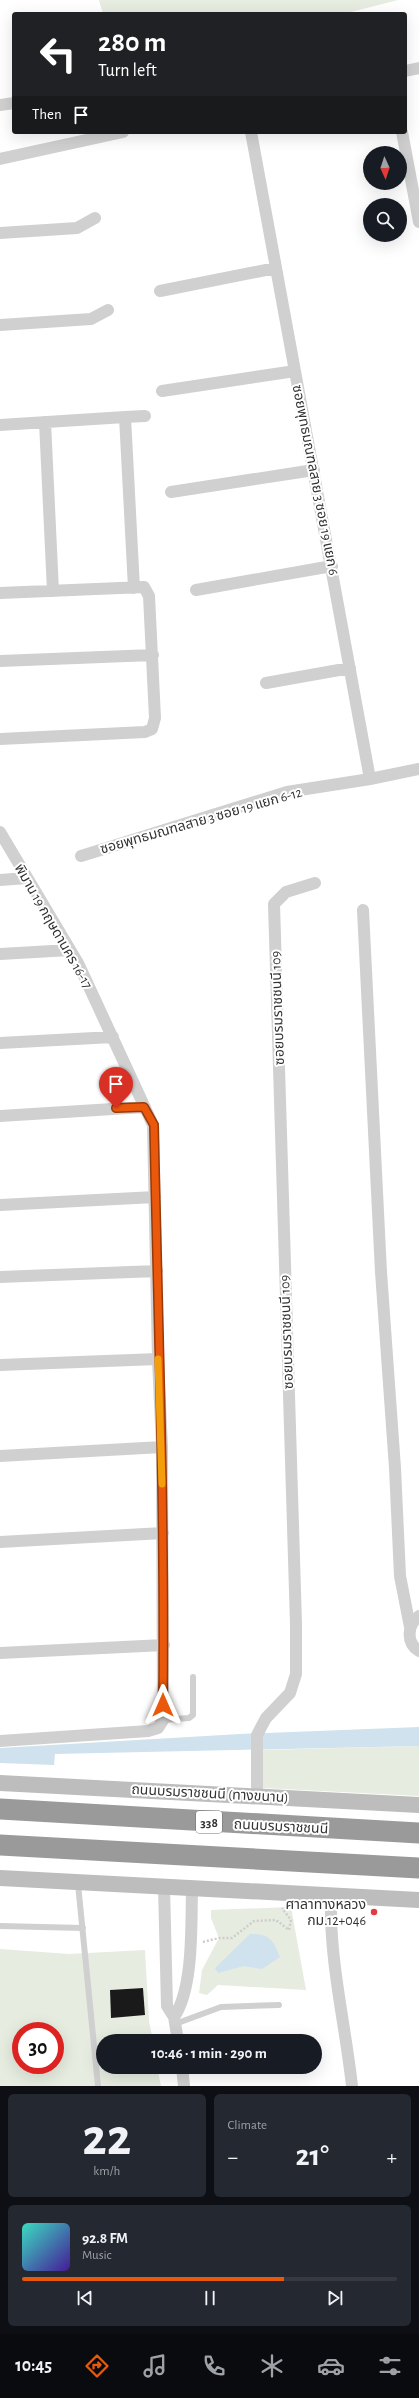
<!DOCTYPE html>
<meta charset="utf-8">
<style>
body{margin:0;font-family:"Alegreya Sans","Noto Sans Thai",sans-serif;background:#242831;color:#f1f3f6;height:100vh;display:flex;flex-direction:column;font-size:15px;white-space:nowrap}
*{box-sizing:border-box;margin:0}
p{font-size:13px;color:#9ea1a6}
.icon{flex:none;width:22px;height:22px;fill:none;stroke:currentColor;stroke-width:2;stroke-linecap:round;stroke-linejoin:round}
.map{position:relative;height:2086px;overflow:hidden}
.details{display:flex;flex-direction:column;gap:8px;padding:8px;background:#0d0f14;flex:1}
.details>*{flex:none}
.top-card{position:absolute;left:12px;top:12px;width:395px;height:122px;border-radius:4px;box-shadow:0 4px 16px #0002;background:#202124;color:#fff;overflow:hidden}
.needle{width:26px;rotate:177deg}
.tools{position:absolute;left:363px;top:146px;display:grid;gap:8px}
.tools a{display:grid;place-items:center;width:44px;height:44px;border-radius:50%;background:#171b24;box-shadow:0 4px 16px #0002;font-size:20px}
.speed{position:absolute;left:12px;top:2022px;display:flex;gap:8px;font-size:20px;font-weight:700;text-align:center}
.speed>*{display:grid;place-content:center;width:52px;height:52px;border-radius:50%;background:#171b24;box-shadow:0 4px 16px #0002;line-height:1}
.speed .limit{border:6px solid #d22;background:#fff;color:#111}
.pin{position:absolute;display:grid;place-items:center;width:34px;height:34px;color:#fff;margin:-41px -17px;border-radius:50% 50% 50% 0;rotate:-45deg;box-shadow:0 0 4px #0007}
.pin .icon{rotate:45deg}
.me{position:absolute;width:44px;margin:-22px;rotate:0deg;stroke-linejoin:round;filter:drop-shadow(0 0 3px #0008)}
.turn{display:flex;align-items:center;gap:14px;height:84px;padding:0 20px;font-size:18px}
.turn .icon{width:52px;height:52px;stroke-width:2.5}
.turn b{display:block;font-size:28px;line-height:34px}
.then{display:flex;align-items:center;height:38px;padding:0 20px;background:#0003;gap:8px;font-size:15px}
.big{font-size:30px;font-weight:700;line-height:1.1}
.details .widget{flex:1;display:flex;flex-direction:column;justify-content:center;gap:6px;min-width:0;padding:0 14px;border-radius:6px;background:#242831}
.details .dial{align-items:center;gap:0}
.dial b{font-size:52px;line-height:1}
.song{display:flex;align-items:center;gap:12px}
.cover{width:48px;height:48px;border-radius:6px;background:linear-gradient(135deg,hsl(170 70% 55%),hsl(260 70% 35%))}
.played{height:4px;border-radius:2px;background:linear-gradient(90deg,#ea580c 70%,#363941 70%)}
.keys{display:flex;justify-content:space-around;direction:ltr}
.heat{display:flex;justify-content:space-between;align-items:center;font-size:22px;direction:ltr}
.details .tiles{flex:1;display:grid;gap:8px;grid-template-columns:1fr 1fr}
.widget:last-child{grid-column:span 2}
.trip{position:absolute;left:96px;top:2034px;width:226px;height:40px;border-radius:20px;background:#171b24;box-shadow:0 4px 16px #0002;font-weight:700;line-height:40px;text-align:center}
.dock{display:flex;height:64px;justify-content:space-around;align-items:center;background:#090b0e;color:#9ea1a6}
.dock .icon{width:28px;height:28px}
.dock .on{color:#ea580c}
.dock b{font-size:18px;color:#f1f3f6}
.map>svg:first-child{display:block}
</style>
<div class="map">
<svg width="419" height="2086" viewBox="0 0 419 2086">
<rect width="100%" height="100%" fill="#fff"/>
<path fill="#e6ecdf" fill-rule="evenodd" d="M99 0H398L343 14H103Z
M419 1746V1796L263 1788V1750Z
M291 1907 306 1990 218 1985 207 1995 199 1993 202 1970 219 1938 211 1918V1910Z
M0 1949 69 1954 145 1950 149 2021 153 2041H103V2067H157L161 2086H0ZM143 1988 145 2015 111 2017 110 1990ZM21 2031H55V2065H21Z"/>
<path fill="#cfe2ee" d="M419 1727V1746L55 1754 54 1765 0 1763V1748L240 1734Z
M250 1934C269 1934 273 1939 280 1957L262 1969 244 1966 218 1973 215 1968Z"/>
<path fill="#1a1a1a" d="M143 1988 145 2015 111 2018 110 1990Z"/>
<g fill="none" stroke-linecap="round" stroke-linejoin="round">
<path stroke="#cdcdcd" stroke-width="2.5" stroke-dasharray="2 2" stroke-linecap="butt" d="M203 1942 219 1938H232L254 1921 276 1920 289 1930 291 1920 282 1908"/>
<path stroke="#d0d0d0" stroke-width="6" d="M163 1720 189 1718 193 1715V1677
M78 1884 98 2086
M0 1926 83 1928
M175 2024 221 2007 279 2005"/>
<path stroke="#d0d0d0" stroke-width="12" d="M405 71 419 68
M0 105 14 103
M251 132 370 779 419 769
M402 132 419 222
M0 159 123 132
M0 233 77 228 95 218
M160 291 276 268
M0 325 91 319 108 310
M162 391 295 371
M125 417 145 416
M45 422 53 591
M0 425 125 417 134 588
M171 492 314 470
M196 590 332 566
M0 593 144 587 149 596 155 718 152 729 145 732 0 739
M0 661 153 655
M266 683 350 668
M0 832 78 963 153 1125 158 1359 162 1447 163 1720 158 1728 148 1731 0 1741
M81 856 287 792 370 779
M0 880 27 878
M363 910 381 1272 395 1468 400 1576 410 1627
M0 954 70 950
M0 1043 113 1037
M0 1116 145 1107
M0 1205 155 1197
M0 1277 157 1271
M0 1365 158 1359
M0 1456 162 1447
M0 1542 163 1533
M419 1616C407 1625 406 1643 419 1651
M0 1653 164 1645
M257 1796V1735L266 1718 290 1693 296 1674V1624L274 904 286 892 315 883
M164 1887 167 2006 174 2017 178 2041
M331 1895C329 1960 345 2022 352 2086
M174 2017C194 1988 191 1923 192 1888
M182 2067 184 2086"/>
<path stroke="#bdbdbd" stroke-width="16" d="M0 1783 419 1805
M0 1878 419 1900"/>
<path stroke="#9a9a9a" stroke-width="21" d="M0 1809 419 1833
M0 1845 419 1868"/>
</g>
<g fill="none" stroke-linecap="round" stroke-linejoin="round">
<defs>
<path id="route" d="M116 1108 144 1107 154 1125C158 1318 165 1511 163 1705"/>
</defs>
<use href="#route" stroke="#983908" stroke-width="10"/>
<use href="#route" stroke="#ea580c" stroke-width="7"/>
<path stroke="#f59e0b" stroke-width="7" d="M158 1359 162 1484"/>
</g>
<circle fill="#e63946" stroke="#fff" stroke-width="1.5" cx="374" cy="1912" r="4"/>
<g text-anchor="middle" stroke-width="4" stroke-linejoin="round" paint-order="stroke">
<rect fill="#fff" stroke="#707070" stroke-width="1" x="196" y="1811" width="26" height="22" rx="3"/>
<g font-size="13" font-weight="bold" fill="#333">
<text x="209" y="1827">338</text>
</g>
<g font-size="14" fill="#333" stroke="#fff">
<text transform="translate(316 480) rotate(79)" y="5">ซอยพุทธมณฑลสาย 3 ซอย 19 แยก 6</text>
<text transform="translate(201 820) rotate(-16)" y="5">ซอยพุทธมณฑลสาย 3 ซอย 19 แยก 6-12</text>
<text transform="translate(54 926) rotate(60)" y="5">พิมาน 19 กฤษดานคร 16-17</text>
<text transform="translate(277 1008) rotate(-92)" y="5">ซอยบรมราชชนนี 109</text>
<text transform="translate(286 1332) rotate(-92)" y="5">ซอยบรมราชชนนี 109</text>
<text transform="translate(210 1793) rotate(3)" y="5">ถนนบรมราชชนนี (ทางขนาน)</text>
<text transform="translate(281 1826) rotate(3)" y="5">ถนนบรมราชชนนี</text>
</g>
<g font-size="14" fill="#333" stroke="#fff" text-anchor="end">
<text x="366" y="1909">ศาลาทางหลวง<tspan x="366" dy="16">กม.12+046</tspan></text>
</g>
</g>
</svg>
<div class="tools">
<a><svg class="needle" viewBox="-14 -14 28 28"><path d="M0-13l5 13h-10z" fill="#e53935"/><path d="M0 13l5-13h-10z" fill="#9ea1a6"/></svg></a>
<a><svg class="icon" aria-label="search" viewBox="0 0 24 24"><circle cx="10" cy="10" r="6"/><path d="M15 15l6 6"/></svg></a>
</div>
<div class="speed"><div class="limit">30</div></div>
<div class="pin" style="left:116px;top:1108px;background:#d93025"><svg class="icon" aria-label="arrive" viewBox="0 0 24 24"><path d="M6 21V4h12l-3 4 3 4H6"/></svg></div>
<svg class="me" style="left:163px;top:1705px" viewBox="-20 -20 40 40"><path d="M0-17L14 15 0 8-14 15z" fill="#ea580c" stroke="#fff" stroke-width="4"/></svg>
<div class="trip">10:46 · 1 min · 290 m</div>
<div class="top-card">
<div class="turn"><svg class="icon" aria-label="left" viewBox="0 0 24 24"><path d="M17 20v-9H6M10 6l-5 5 5 5"/></svg><div><b>280 m</b>Turn left</div></div>
<div class="then">Then<svg class="icon" aria-label="arrive" viewBox="0 0 24 24"><path d="M6 21V4h12l-3 4 3 4H6"/></svg></div>
</div>
</div>
<section class="details">
<div class="tiles">
<div class="widget dial"><b>22</b><p>km/h</p></div>
<div class="widget"><p>Climate</p>
<div class="heat"><a>−</a><b class="big">21°</b><a>+</a></div>
</div>
<div class="widget">
<div class="song"><i class="cover"></i><div><b>92.8 FM</b><p>Music</p></div></div>
<div class="played"></div>
<div class="keys"><svg class="icon" aria-label="previous" viewBox="0 0 24 24"><path d="M18 5L8 12l10 7zM5 5v14"/></svg><svg class="icon" aria-label="pause" viewBox="0 0 24 24"><path d="M8 5v14M16 5v14"/></svg><svg class="icon" aria-label="next" viewBox="0 0 24 24"><path d="M6 5l10 7-10 7zM19 5v14"/></svg></div>
</div>
</div>
</section>
<nav class="dock">
<b>10:45</b>
<svg class="icon on" aria-label="directions" viewBox="0 0 24 24"><path d="M12 3l9 9-9 9-9-9zM9 14v-3h6M13 9l2 2-2 2"/></svg>
<svg class="icon" aria-label="music" viewBox="0 0 24 24"><path d="M9 18V5l10-2v13"/><circle cx="6" cy="18" r="3"/><circle cx="16" cy="16" r="3"/></svg>
<svg class="icon" aria-label="phone" viewBox="0 0 24 24"><path d="M5 4h4l2 5-3 2q2 4 5 5l2-3 5 2v4C11 20 4 13 5 4z"/></svg>
<svg class="icon" aria-label="climate" viewBox="0 0 24 24"><path d="M12 3v18M4 7l16 10M4 17L20 7"/></svg>
<svg class="icon" aria-label="car" viewBox="0 0 24 24"><path d="M5 17H2v-5l4-1 3-4h7l3 4 3 1v5h-3M9 17h6M6 11h13"/><circle cx="7" cy="17" r="2"/><circle cx="17" cy="17" r="2"/></svg>
<svg class="icon" aria-label="filters" viewBox="0 0 24 24"><path d="M4 7h16M4 17h16"/><circle cx="9" cy="7" r="2"/><circle cx="15" cy="17" r="2"/></svg>
</nav>
